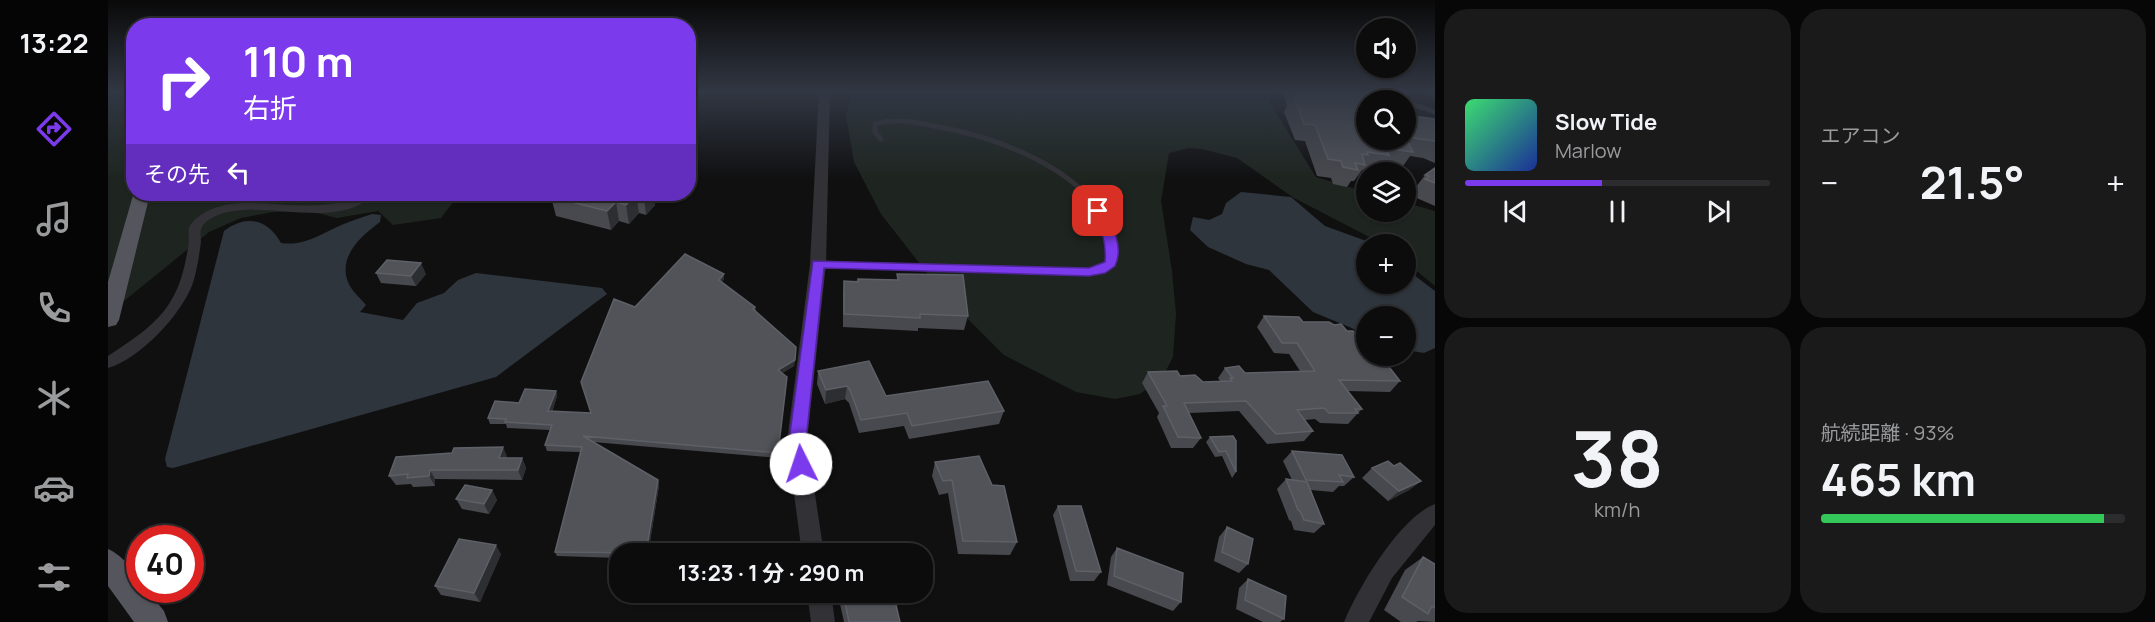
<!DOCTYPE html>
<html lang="ja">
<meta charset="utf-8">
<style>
body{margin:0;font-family:Manrope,"Noto Sans JP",sans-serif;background:#1a1a1b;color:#f1f3f6;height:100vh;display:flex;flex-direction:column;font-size:22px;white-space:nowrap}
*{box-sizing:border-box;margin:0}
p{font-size:20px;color:#9a9b9d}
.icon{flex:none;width:33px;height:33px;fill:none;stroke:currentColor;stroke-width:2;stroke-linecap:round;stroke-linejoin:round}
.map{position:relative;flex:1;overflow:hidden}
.drawer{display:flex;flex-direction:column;gap:9px;padding:9px;background:#070707;width:720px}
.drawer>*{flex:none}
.banner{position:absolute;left:18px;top:18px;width:570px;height:183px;border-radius:24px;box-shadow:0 2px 4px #0004,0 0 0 2px #2c2c2e;background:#7c3aed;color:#fff;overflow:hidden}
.controls{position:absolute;left:1248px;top:18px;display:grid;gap:12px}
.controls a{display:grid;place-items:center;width:60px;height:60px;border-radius:50%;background:#0c0c0d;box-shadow:0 2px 4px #0004,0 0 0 2px #2c2c2e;font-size:30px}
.speed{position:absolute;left:18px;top:525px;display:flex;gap:12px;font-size:30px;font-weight:700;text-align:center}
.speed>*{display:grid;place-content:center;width:78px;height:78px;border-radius:50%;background:#0c0c0d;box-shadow:0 2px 4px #0004,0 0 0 2px #2c2c2e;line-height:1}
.speed .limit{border:9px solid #d22;background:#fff;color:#111}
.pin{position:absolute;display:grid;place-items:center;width:51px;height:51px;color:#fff;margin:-26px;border-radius:12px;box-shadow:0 3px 9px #0006}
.me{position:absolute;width:66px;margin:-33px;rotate:356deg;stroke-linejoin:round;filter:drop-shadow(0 0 4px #0008)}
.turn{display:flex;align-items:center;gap:21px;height:126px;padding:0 18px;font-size:27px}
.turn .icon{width:78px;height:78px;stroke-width:2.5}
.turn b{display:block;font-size:42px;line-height:51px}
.then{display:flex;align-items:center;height:57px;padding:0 18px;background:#0003;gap:12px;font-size:22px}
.big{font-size:45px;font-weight:700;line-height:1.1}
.drawer .tile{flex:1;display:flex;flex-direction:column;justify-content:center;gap:9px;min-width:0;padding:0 21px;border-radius:24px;background:#1a1a1b}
.drawer .dial{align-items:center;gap:0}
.dial b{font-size:78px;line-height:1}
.song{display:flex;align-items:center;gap:18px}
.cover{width:72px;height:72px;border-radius:9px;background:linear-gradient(135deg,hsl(140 70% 55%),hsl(230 70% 35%))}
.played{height:6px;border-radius:3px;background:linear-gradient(90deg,#7c3aed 45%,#2c2c2e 45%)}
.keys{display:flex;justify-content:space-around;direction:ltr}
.heat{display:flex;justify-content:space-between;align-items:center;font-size:33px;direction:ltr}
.charge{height:9px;border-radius:4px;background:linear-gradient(90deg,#34c759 93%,#2c2c2e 0)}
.drawer .tiles{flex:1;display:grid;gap:9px;grid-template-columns:repeat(2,1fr)}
.trip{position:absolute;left:501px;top:543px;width:324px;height:60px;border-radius:24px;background:#0c0c0d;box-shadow:0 2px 4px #0004,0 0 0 2px #2c2c2e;font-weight:700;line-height:60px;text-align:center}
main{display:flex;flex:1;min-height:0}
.menu{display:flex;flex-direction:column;width:108px;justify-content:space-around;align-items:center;background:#050505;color:#9a9b9d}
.menu .icon{width:42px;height:42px}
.menu .active{color:#7c3aed}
.menu b{font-size:27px;color:#f1f3f6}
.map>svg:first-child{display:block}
</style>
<main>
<nav class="menu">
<b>13:22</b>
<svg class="icon active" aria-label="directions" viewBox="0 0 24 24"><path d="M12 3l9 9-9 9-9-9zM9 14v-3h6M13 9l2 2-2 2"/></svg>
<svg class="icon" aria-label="music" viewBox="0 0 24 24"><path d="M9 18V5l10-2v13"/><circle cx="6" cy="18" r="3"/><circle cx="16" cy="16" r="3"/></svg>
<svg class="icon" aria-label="phone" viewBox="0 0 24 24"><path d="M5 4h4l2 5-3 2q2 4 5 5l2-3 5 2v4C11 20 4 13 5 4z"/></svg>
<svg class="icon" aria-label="climate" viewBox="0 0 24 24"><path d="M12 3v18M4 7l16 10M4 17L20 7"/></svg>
<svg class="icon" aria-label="car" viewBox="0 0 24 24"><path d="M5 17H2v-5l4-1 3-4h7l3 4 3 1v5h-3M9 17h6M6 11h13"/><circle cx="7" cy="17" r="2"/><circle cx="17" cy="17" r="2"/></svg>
<svg class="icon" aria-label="filters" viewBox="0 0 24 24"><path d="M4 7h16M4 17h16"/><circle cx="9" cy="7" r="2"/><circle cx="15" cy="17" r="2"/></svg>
</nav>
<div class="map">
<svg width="1327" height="622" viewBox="0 0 1327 622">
<rect width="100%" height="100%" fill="#101011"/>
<path fill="#1e2520" d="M0 91H25L26 194H351L333 218 285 225 270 211 229 218 201 211 165 212 133 218 101 232 0 314Z
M745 91H1165L1162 103 1208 177 1258 192V212H1298V203L1327 211V286L1298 262V244H1275L1186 198 1129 158 1094 149 1081 148 1061 153 1053 201 1064 271 1068 314 1065 357 1054 378 1032 394 1007 399 968 392 896 355 837 296 773 214 746 162 738 116Z"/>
<path fill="#2e353d" d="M1133 192 1183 197 1217 226 1261 242 1265 244H1258V284H1298V269L1327 291V348L1316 353 1298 350V316H1258V334L1205 312 1161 270 1138 264 1100 247 1082 230 1085 217 1101 220 1114 214 1118 203Z
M264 214 273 215 272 222C253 236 230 256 240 282 243 290 252 298 258 305L252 312 295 320 309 303 336 293 350 280 368 273 494 288 499 294 388 377 65 468 59 467 57 459 116 231C138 214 160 219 173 243 199 247 218 230 241 222 248 219 256 217 264 214Z"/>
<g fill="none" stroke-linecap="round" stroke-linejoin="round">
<path stroke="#313136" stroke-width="5" d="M1298 102 1327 112
M773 139 767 132V124C787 118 806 122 826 126 884 136 976 167 999 227"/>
<path stroke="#313136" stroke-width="7" d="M710 264 981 272 992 270 1003 264V247L998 226"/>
<path fill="#313136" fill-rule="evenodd" d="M595 91 594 93 580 98V92Z
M1314 91 1327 93V100Z
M253 194H266C226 235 144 193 102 219 99 221 94 225 93 229 92 232 93 239 93 242 91 256 89 270 85 283 74 314 32 359 0 368V356C24 340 50 324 64 299 74 282 78 261 81 242 81 238 80 232 81 228 82 224 89 217 93 215 133 186 202 222 253 194Z"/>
<path fill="#313136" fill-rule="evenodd" d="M711 91H722L718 264 699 441 716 554H694L679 441 702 264Z
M1327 504V525L1284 578 1261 622H1236C1250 588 1292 517 1327 504Z
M699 592H723L727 622H703Z"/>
<path fill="#55565d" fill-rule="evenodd" d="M26 192 42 194 11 320 8 325 0 327V282Z
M0 549C14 555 32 574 32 590H39L56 611 60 622H26L0 586Z"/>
</g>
<path fill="#48494e" d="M1174 91H1273L1258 140 1298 115 1327 119V163L1315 158 1302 156 1293 169 1274 166 1270 172 1254 170 1246 181H1243L1239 187 1225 184 1223 178 1209 176 1197 141 1187 140 1176 112 1179 106Z
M1327 168V206L1304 196 1307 192 1305 191 1317 175Z
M548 194 546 196 547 205 538 215 531 213 521 224 511 221 503 230 448 216 443 197Z
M268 273 318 274 308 286 273 283Z
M616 274V279L614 282 647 307 648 311 688 352 686 366 674 373 678 383 670 458 485 442 550 480 551 486 540 554H512V558L449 556 447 552 472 452 439 451 437 445 442 430 399 428 398 424H382L380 418 411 403 448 391 449 396 444 412 483 413 527 307Z
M789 274 860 316 856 330 810 328V331L735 327V294L736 281 789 280Z
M1156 316 1195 322 1258 356 1292 381 1282 392 1240 391 1254 409 1250 413 1240 424 1212 423 1207 419 1197 420 1205 431 1196 441 1159 444 1131 411 1081 413 1093 438 1085 448H1063L1049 417 1051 413 1034 383 1040 372 1072 376 1095 382 1112 381 1110 378 1117 368 1137 373 1192 371 1181 354 1166 353 1149 327Z
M710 371 778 396 896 411 891 424 801 439 796 426 751 433 741 403 737 399 717 404 709 384Z
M1102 437 1128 441V472L1124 478 1114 456 1107 457 1098 442Z
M1184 451 1246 477 1236 486H1231L1225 492 1203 490 1216 524 1206 533 1186 530 1183 521 1181 520 1169 489 1178 479 1184 480 1175 461Z
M399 456 398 458H414L418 468 414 480 327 479V486L305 487 303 484 288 485 281 476Z
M827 462 884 485 909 542 902 555 850 554 840 493 831 495 824 476Z
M1286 466 1313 481 1301 490 1280 501 1254 478 1264 468Z
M384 490 389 500 381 514 354 509 348 499Z
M950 506 993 572 986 581H962L945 515Z
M1119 527 1140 564 1131 573 1106 561 1111 537Z
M1009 548 1073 602 1065 611 999 585 1003 557Z
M393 554 372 602 333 595 327 586Z
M1315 557 1327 564V622L1310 621 1308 622H1293L1276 610 1297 570Z
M1140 579 1176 619 1172 622H1155L1128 609 1131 588Z
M731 592H785L792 622H736L730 595Z"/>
<path fill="#2d2e31" d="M538 194H548L546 196 547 205 538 215 536 197Z
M528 195 531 213 521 224 518 205Z
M508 202 511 221 503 230 499 211Z
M313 263 318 274 308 286 303 276Z
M616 274V279L611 285V280Z
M688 347 686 366 670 376V370Z
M739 386 737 399 717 404 718 390Z
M448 391 449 396 442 417 440 411Z
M395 447 399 456 396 468 391 458Z
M414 458 418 468 414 480 410 470Z
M322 470 327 479V486L321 476Z
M550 480 551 486 540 554H538Z
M1313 481 1301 490 1280 501 1291 491Z
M384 490 389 500 381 514 376 504Z
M388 545 393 554 372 602 366 593Z"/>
<path fill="#515359" stroke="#5e6067" stroke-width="1.5" d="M1188 91H1273L1278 100H1258V140H1298V138L1305 152 1277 148 1281 155 1259 152 1260 155 1254 154 1257 165 1247 163 1250 170 1235 167 1233 161 1220 159 1207 125 1196 124 1185 96 1190 97Z
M1298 115 1327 119V141L1298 137Z
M1327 168V183L1317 179 1321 176 1317 175Z
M447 194H538L536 197 528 195 518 205 508 202 499 211 443 197Z
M577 254 616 274 611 280 647 307 645 309 688 347 687 360 670 370 679 377 670 453 475 436 550 480 538 553 447 552 474 447 437 445 444 425 397 422 398 419 380 418 387 401 411 403 417 389 448 391 440 411 483 413 473 382 506 299 527 307Z
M279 260 313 263 303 276 268 273Z
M789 274 855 275 860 316 812 314V318L736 314V281L750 282V279L790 280Z
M1156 316 1191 317 1195 322H1221L1226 325 1233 324 1239 331H1245L1258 346V356H1268L1274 363H1278L1292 381 1231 380 1254 409H1247L1250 413H1221L1216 408 1189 410 1205 431 1168 434 1138 401 1076 403 1093 438 1070 437 1055 406H1059L1040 372 1069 371 1072 376 1087 375 1095 382 1124 381 1122 378H1125L1117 368 1131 366 1137 373 1207 371 1189 343H1174Z
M761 361 778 396 880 381 896 411 804 426 799 413 753 420 742 390 739 386 718 390 710 371Z
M1125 436 1128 441V472L1118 451 1111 452 1102 437Z
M395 447 391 458H414L410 470H322L321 476 299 478 300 474 281 476 288 457 344 453 346 448Z
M1184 451 1234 455 1246 477 1231 475 1235 482 1198 480Z
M871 456 884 485 896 486 909 542 855 541 844 480 835 481 827 462Z
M1280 461 1286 466 1292 463 1313 481 1291 491 1264 468Z
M1178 479 1199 482 1216 524 1196 520 1192 511 1190 510Z
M357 485 384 490 376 504 348 499Z
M950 506H973L993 572 968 571Z
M1119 527 1145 539 1140 564 1114 552Z
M351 539 388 545 366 593 327 586Z
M1009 548 1075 573 1073 602 1006 576Z
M1315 557 1327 564V608L1324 606 1320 614 1294 597Z
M1140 579 1178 596 1176 619 1137 600Z
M735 592H785L792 622H741Z"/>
<linearGradient id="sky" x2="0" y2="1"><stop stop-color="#090909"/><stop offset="0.51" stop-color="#313743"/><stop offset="1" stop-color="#313743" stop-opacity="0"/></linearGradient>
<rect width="1327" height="179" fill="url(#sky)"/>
<path fill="#7c3aed" stroke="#51269a" stroke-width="1.5" d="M990 208 994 209C1005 226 1016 247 1007 266L997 273 981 276 716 268 698 441 701 464 698 469 693 471 687 469 681 441 705 261 981 268 997 262C999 242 993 228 984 211Z"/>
</svg>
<div class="controls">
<a><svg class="icon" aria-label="sound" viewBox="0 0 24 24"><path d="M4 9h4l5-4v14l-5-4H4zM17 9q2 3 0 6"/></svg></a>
<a><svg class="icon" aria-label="search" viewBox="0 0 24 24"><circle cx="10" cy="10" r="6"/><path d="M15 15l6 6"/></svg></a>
<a><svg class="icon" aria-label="layers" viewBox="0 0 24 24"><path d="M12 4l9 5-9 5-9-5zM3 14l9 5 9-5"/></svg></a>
<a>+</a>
<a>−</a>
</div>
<div class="speed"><div class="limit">40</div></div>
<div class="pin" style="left:990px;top:211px;background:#d93025"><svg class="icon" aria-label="arrive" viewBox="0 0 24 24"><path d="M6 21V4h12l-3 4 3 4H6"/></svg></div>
<svg class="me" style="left:693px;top:464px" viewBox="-20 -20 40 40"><circle r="19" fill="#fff"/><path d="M0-13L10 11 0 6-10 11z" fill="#7c3aed"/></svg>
<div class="trip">13:23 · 1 分 · 290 m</div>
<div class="banner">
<div class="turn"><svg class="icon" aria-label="right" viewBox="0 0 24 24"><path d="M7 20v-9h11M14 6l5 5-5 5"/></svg><div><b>110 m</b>右折</div></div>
<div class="then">その先<svg class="icon" aria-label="left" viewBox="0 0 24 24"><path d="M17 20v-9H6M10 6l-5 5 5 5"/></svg></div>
</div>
</div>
<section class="drawer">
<div class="tiles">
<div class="tile">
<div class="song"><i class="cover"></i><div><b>Slow Tide</b><p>Marlow</p></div></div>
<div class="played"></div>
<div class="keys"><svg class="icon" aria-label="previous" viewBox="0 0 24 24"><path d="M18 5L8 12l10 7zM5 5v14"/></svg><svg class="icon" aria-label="pause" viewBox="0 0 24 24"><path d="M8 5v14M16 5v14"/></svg><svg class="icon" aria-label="next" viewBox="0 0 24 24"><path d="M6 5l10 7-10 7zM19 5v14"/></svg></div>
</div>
<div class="tile"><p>エアコン</p>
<div class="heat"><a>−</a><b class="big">21.5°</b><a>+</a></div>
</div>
<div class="tile dial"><b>38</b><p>km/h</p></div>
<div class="tile"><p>航続距離 · 93%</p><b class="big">465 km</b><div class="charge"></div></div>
</div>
</section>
</main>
